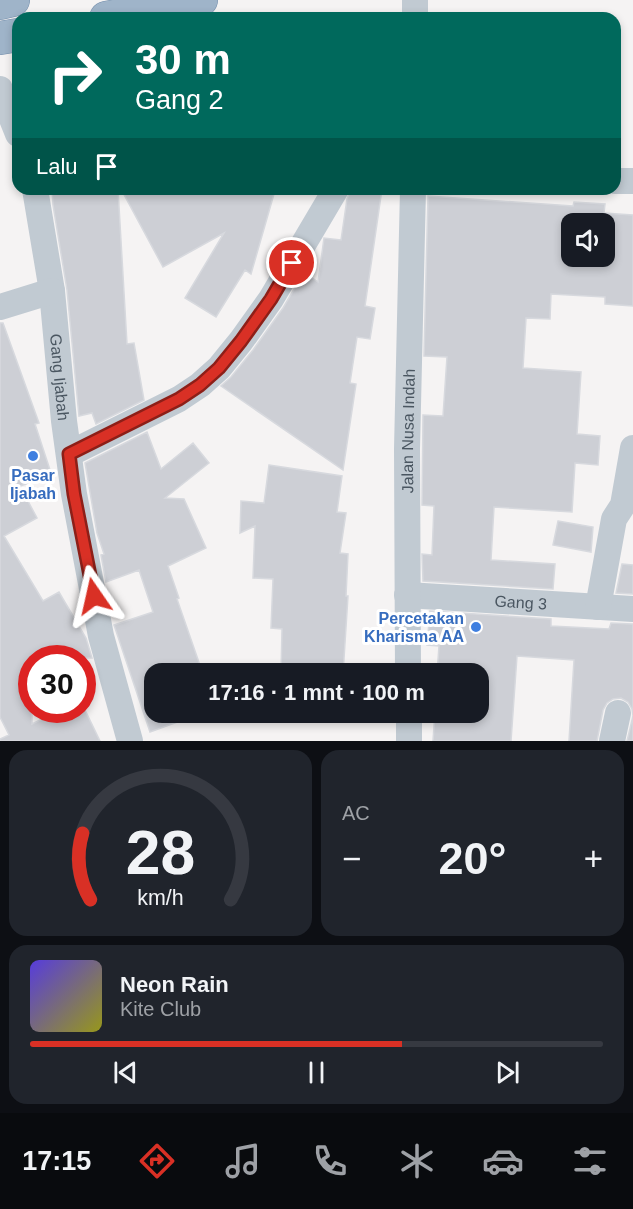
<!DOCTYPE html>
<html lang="id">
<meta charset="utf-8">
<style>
body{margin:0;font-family:Helvetica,sans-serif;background:#20242c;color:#f1f3f6;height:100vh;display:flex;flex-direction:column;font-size:22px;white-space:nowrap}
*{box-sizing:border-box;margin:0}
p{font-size:20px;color:#9ea1a6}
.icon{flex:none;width:33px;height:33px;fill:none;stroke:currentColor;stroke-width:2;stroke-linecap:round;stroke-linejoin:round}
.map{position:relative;height:741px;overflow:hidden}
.drawer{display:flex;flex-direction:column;gap:9px;padding:9px;background:#0d0f14;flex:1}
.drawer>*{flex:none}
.top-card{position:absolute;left:12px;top:12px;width:609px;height:183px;border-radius:18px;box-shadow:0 3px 9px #0003;background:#00695c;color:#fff;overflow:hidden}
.tools{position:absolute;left:561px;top:213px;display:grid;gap:12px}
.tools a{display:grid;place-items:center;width:54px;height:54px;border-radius:12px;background:#171b24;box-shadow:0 3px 9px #0003;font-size:30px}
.speed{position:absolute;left:18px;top:645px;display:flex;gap:12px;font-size:30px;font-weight:700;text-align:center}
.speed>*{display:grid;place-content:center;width:78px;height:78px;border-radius:50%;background:#171b24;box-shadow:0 3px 9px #0003;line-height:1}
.speed .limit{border:9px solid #d22;background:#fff;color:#111}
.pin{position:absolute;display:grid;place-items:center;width:51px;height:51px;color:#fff;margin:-26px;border:3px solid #fff;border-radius:50%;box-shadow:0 2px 6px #0007}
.me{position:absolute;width:66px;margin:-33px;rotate:349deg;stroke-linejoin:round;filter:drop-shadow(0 0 4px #0008)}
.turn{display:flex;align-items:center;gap:21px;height:126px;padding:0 24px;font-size:27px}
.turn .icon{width:78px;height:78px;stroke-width:2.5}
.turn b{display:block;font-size:42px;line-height:51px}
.then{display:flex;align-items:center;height:57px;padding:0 24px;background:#0003;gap:12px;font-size:22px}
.big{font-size:45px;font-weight:800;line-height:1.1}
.drawer .widget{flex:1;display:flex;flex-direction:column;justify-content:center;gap:9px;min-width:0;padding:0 21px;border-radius:18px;background:#20242c}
.drawer .dial{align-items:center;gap:0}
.dial svg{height:156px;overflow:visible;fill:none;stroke:#363941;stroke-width:7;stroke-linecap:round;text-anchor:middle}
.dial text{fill:#f1f3f6;stroke:none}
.song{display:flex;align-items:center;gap:18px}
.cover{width:72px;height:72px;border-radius:9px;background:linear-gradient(135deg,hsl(250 70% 55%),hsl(60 70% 35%))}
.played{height:6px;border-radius:3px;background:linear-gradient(90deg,#d93025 65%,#363941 65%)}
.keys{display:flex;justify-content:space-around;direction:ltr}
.heat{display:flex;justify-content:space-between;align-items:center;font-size:33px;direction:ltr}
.drawer .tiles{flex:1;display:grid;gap:9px;grid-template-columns:1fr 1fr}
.widget:last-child{grid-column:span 2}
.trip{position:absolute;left:144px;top:663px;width:345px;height:60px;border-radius:18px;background:#171b24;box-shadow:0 3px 9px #0003;font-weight:800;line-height:60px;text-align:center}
.menu{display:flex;height:96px;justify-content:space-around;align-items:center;background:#090b0e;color:#9ea1a6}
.menu .icon{width:42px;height:42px}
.menu .active{color:#d93025}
.menu b{font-size:27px;color:#f1f3f6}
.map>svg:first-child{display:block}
</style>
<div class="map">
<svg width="633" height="741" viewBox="0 0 633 741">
<rect width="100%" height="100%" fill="#f5f3f3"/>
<path fill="#cdcfd5" stroke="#d7d9de" stroke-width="1.5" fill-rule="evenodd" d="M52 189H118L127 344 134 343 144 400 96 424 92 413 79 416 67 290 53 205Z
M121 189H256L274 194 251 274 245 270 216 317 185 298 224 233 163 267Z
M351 189H382L365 306 375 308 370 339 357 337 350 383 356 384 343 470 221 386 231 377 253 350 283 308 304 272 318 282 324 238 341 240 347 199Z
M428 196 573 206 574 202 605 204 604 213 633 215V306L605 304V297L551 294 550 319 526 318 523 368 581 372 577 434 600 436 598 465 575 463 572 512 494 507 491 560 555 564 553 589 423 581 422 554 432 555 434 506 422 505 423 415 443 416 447 357 424 356ZM572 224H604V256H572Z
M0 323H3L39 423 35 424 52 476 20 486 37 518 4 536 43 601 59 592 86 638 92 658H32V724L60 710H85L100 741H0V739L9 735 0 717Z
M147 432 161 469 193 443 209 463 165 498 184 499 206 548 168 566 179 598 177 599 203 674H154V712H193L194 716 150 732 114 625 153 612 139 570 106 582 101 555 104 554 97 533 85 463Z
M269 465 342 476 337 512 346 513 340 553 348 554 346 596H348L343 674H273V672L281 673 282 629 271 628 273 579 253 578 255 526 240 533 241 501 264 503Z
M558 521 593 527 591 552 553 545Z
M622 564 633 565V594L616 593Z
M430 611 551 619V626L609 629 611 623 633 624V741H627L633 716 632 709 628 702 621 698 613 699 607 703 603 710 597 741H569L574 660 517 656 511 741H433L435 712H478V674H437L439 646 427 645Z
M271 712H341V719H329V721L271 718Z"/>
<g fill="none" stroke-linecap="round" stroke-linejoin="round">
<defs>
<path id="trunk" d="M0 3 13 0
M106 18 201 0
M0 38 18 35"/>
</defs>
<use href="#trunk" stroke="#7690ad" stroke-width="34"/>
<g stroke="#c1cad2" stroke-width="26">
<path d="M415 18V0"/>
<path d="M0 89 18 134"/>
<path d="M615 181H633"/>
<path id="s1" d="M35 189 52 291 64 421 74 494 101 636 130 741"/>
<path d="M0 307 52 291"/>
<path d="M69 454 179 399 200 385 219 368 241 341 271 299 336 189"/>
<path id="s2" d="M407 595 633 609"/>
<path d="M598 607 614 519 623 505 633 448"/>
<path id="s3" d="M408 674 407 449 413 189"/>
<path d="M409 712V741"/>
<path d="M612 741 618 713"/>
</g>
<use href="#trunk" stroke="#9fb4c9" stroke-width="33"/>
</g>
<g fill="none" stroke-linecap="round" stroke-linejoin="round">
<defs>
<path id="route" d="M94 596 74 494 69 454 179 399 200 385 219 368 241 341 271 299 292 263"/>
</defs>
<use href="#route" stroke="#8d1f18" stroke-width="15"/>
<use href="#route" stroke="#d93025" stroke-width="10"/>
</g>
<g fill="#3f7fe0" stroke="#fff" stroke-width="2">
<circle cx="33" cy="456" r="6"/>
<circle cx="476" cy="627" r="6"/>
</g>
<g text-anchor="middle" stroke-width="6" stroke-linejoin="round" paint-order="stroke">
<g font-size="16" fill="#4a5661" stroke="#fff">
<text dy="6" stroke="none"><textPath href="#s1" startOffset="190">Gang Ijabah</textPath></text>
<text dy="6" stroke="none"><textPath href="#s3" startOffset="243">Jalan Nusa Indah</textPath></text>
<text dy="6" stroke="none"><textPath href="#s2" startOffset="114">Gang 3</textPath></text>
</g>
<g font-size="16" font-weight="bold" fill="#366cbe" stroke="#fff">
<text x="33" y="481">Pasar<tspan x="33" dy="18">Ijabah</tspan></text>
<text x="464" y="624" text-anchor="end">Percetakan<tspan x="464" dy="18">Kharisma AA</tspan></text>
</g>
</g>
</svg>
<div class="tools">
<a><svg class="icon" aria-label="sound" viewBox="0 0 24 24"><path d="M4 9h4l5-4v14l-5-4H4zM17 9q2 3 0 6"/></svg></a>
</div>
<div class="speed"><div class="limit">30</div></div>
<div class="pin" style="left:292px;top:263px;background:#d93025"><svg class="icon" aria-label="arrive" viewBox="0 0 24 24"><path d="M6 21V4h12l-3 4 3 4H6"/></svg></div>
<svg class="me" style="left:94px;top:596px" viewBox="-20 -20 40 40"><path d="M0-17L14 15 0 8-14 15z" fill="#d93025" stroke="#fff" stroke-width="4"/></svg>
<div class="trip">17:16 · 1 mnt · 100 m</div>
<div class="top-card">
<div class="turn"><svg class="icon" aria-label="right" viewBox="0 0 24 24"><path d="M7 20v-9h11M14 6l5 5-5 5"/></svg><div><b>30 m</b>Gang 2</div></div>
<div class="then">Lalu<svg class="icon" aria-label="arrive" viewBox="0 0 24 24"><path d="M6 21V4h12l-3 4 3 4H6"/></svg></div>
</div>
</div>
<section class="drawer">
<div class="tiles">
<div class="widget dial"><svg viewBox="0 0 100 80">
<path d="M14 69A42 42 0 1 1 86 69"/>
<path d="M14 69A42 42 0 0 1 10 35" stroke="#d93025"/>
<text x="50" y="56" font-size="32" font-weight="700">28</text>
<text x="50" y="72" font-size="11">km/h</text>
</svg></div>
<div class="widget"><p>AC</p>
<div class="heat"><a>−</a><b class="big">20°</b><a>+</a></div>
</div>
<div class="widget">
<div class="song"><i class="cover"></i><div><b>Neon Rain</b><p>Kite Club</p></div></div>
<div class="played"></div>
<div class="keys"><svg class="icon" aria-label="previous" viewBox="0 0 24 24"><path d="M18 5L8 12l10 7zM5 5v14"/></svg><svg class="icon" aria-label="pause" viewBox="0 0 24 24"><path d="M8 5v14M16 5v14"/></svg><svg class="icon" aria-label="next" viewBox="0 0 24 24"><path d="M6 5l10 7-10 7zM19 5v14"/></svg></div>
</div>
</div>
</section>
<nav class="menu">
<b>17:15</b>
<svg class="icon active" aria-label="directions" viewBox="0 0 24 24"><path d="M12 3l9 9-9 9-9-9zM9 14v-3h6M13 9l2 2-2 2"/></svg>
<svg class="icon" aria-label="music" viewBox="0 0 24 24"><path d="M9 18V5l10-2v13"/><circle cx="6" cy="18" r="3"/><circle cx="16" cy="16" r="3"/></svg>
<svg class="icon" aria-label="phone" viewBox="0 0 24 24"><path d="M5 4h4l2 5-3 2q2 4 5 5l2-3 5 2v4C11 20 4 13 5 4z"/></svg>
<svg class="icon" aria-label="climate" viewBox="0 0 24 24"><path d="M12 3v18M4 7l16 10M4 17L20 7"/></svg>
<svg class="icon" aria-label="car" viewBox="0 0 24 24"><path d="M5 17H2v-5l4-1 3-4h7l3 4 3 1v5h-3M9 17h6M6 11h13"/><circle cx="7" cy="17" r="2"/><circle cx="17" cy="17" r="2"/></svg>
<svg class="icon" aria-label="filters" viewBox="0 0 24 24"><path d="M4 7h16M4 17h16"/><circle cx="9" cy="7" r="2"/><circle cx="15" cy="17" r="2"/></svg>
</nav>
